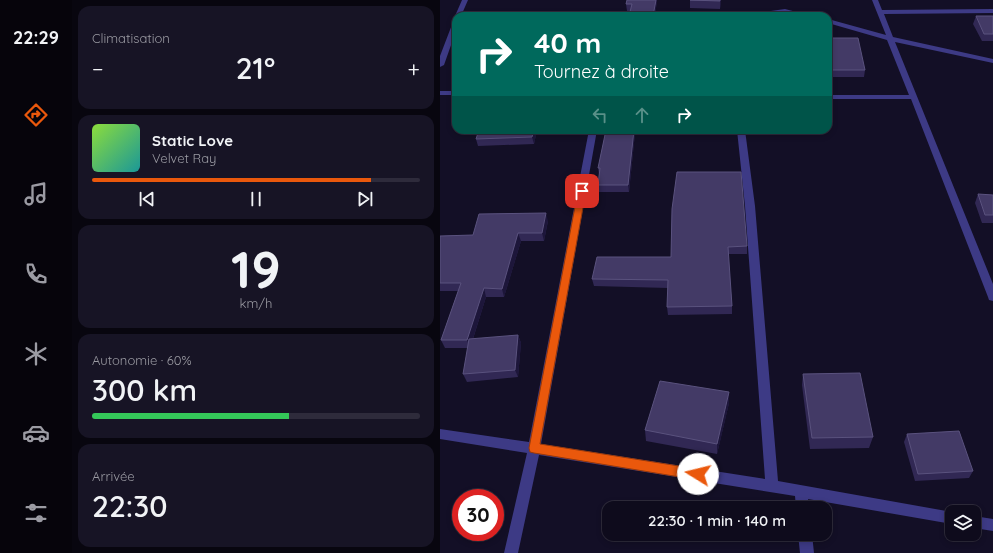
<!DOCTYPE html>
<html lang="fr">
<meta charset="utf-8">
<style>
body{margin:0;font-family:Quicksand,sans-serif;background:#171425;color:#f1f3f6;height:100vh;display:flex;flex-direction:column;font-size:15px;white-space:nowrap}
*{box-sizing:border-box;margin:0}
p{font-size:13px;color:#9b9ba3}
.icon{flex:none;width:22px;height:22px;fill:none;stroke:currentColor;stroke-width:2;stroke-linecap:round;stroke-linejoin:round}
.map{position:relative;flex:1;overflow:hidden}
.details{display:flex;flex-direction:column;gap:6px;padding:6px;background:#08060f;width:368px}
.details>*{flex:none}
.hud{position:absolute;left:12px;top:12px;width:380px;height:122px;border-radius:12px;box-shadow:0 2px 6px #0003,0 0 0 1px #2e2b3b;background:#00695c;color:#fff;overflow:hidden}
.controls{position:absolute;left:505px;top:505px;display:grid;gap:8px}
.controls a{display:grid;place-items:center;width:36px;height:36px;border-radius:8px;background:#0e0b1c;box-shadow:0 2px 6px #0003,0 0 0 1px #2e2b3b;font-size:20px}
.speed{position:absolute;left:12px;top:489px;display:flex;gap:8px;font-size:20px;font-weight:700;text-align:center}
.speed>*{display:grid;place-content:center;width:52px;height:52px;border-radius:50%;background:#0e0b1c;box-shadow:0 2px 6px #0003,0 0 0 1px #2e2b3b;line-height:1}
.speed .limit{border:6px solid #d22;background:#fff;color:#111}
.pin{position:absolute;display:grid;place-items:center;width:34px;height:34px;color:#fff;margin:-17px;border-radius:8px;box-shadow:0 2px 6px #0006}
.me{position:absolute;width:44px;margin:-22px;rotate:279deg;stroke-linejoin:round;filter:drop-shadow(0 0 3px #0008)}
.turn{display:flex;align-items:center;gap:14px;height:84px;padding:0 16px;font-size:18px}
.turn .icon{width:52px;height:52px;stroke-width:2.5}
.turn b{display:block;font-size:28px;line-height:34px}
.lanes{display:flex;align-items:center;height:38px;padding:0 16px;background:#0003;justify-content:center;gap:20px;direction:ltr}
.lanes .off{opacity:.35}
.big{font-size:30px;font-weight:600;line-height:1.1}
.details .widget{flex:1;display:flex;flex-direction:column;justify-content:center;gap:6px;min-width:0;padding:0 14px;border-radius:12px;background:#171425}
.details .dial{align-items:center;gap:0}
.dial b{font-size:52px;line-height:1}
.song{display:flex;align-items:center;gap:12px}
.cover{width:48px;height:48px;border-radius:6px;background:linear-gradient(135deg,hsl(90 70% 55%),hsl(180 70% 35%))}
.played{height:4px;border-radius:2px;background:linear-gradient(90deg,#ea580c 85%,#2e2b3b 85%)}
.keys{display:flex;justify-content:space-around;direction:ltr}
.heat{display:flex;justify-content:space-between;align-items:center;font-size:22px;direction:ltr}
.charge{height:6px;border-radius:3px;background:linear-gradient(90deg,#34c759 60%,#2e2b3b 0)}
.trip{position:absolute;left:162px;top:501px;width:230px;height:40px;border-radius:12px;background:#0e0b1c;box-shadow:0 2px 6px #0003,0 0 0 1px #2e2b3b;font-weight:600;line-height:40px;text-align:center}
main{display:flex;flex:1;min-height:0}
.tab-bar{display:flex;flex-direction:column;width:72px;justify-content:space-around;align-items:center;background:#06040b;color:#9b9ba3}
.tab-bar .icon{width:28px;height:28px}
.tab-bar .current{color:#ea580c}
.tab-bar b{font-size:18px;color:#f1f3f6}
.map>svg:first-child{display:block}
</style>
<main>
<nav class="tab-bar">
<b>22:29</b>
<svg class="icon current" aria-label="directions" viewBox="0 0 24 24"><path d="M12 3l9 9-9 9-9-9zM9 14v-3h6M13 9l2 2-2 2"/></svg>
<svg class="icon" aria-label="music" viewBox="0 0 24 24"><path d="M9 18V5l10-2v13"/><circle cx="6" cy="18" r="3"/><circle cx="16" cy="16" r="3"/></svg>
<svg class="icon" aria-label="phone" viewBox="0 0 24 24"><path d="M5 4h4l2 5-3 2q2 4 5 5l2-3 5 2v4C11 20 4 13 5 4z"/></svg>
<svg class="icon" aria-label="climate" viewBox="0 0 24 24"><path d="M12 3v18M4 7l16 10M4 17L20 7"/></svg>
<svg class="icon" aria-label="car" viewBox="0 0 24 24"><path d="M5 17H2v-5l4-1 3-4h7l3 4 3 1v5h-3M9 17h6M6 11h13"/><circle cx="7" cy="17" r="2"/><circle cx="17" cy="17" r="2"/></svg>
<svg class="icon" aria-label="filters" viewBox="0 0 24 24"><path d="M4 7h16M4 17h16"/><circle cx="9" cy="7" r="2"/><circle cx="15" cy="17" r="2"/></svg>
</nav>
<section class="details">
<div class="widget"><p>Climatisation</p>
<div class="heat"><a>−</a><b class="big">21°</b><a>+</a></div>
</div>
<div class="widget">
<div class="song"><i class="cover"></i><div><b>Static Love</b><p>Velvet Ray</p></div></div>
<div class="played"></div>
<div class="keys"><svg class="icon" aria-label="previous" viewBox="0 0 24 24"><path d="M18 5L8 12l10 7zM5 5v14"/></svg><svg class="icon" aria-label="pause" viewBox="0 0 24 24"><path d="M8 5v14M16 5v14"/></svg><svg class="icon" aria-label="next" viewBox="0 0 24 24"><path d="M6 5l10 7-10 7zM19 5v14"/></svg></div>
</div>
<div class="widget dial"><b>19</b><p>km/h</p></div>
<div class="widget"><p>Autonomie · 60%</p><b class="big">300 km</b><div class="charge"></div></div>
<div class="widget"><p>Arrivée</p><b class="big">22:30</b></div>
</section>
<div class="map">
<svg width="553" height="553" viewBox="0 0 553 553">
<rect width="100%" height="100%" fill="#130f26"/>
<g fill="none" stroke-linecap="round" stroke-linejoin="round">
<path fill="#3d3a85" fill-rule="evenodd" d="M22 0H28L21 16H16V17L15 16Z
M432 0H438L442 10 553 9V13L444 14 453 37 553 59V63L455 42 553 284V301L549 300 548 297 471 99H388V95H469L447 40 388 23V19L446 35Z
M345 9 372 16C363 16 353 13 344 13 332 13 319 16 307 16L310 14Z
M16 20V31L4 65 0 67V56L13 22Z
M0 91H16V95H0Z
M149 130H157L101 444 325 479 305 206 297 130H305L315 206 338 481 512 512V524L368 499 370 508H356L355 496 99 455 78 553H64L87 453 0 439V429L89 442Z
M534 516 553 519V531L534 528Z
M358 534H372L374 553H360Z"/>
</g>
<path fill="#312854" d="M187 0H217L215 16 190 11H187L186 4Z
M250 0H281L280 9 250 8Z
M536 16H553V41H542L533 24Z
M388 38 425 70 424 77H388Z
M97 130 94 144 38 146 36 139Z
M166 130H257L256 134 195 133 189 192H159L158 185 159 174 158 168Z
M538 194 553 195V223H542L535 203Z
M232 209 307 246V254H288L292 306V314L228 315 227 307 228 288 154 286 152 279 231 257Z
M108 221 104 241H81L64 297H46L33 339 78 335 81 343 78 377 27 382 23 374 28 348H5L1 340 18 291H0V236L33 235Z
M363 374 433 437 429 448 370 449 362 385Z
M289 392V403L277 454 206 441 205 430Z
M467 434 533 471 529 478 475 481 464 442Z"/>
<path fill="#1d163a" d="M216 0H217L215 16H213Z
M280 0H281L280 9Z
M94 130H97L94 144 92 137Z
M194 130H195V133L189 192 188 185Z
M106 213 108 221 104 241 102 233Z
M78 233 81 241 64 297 62 289Z
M44 288 46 297 30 348 27 340Z
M78 335 81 343 78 377 75 370Z
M289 392V403L277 454V444Z"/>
<path fill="#433a66" stroke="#5a527e" d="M187 0H216L213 16H189L192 4H186Z
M250 0H280V1Z
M281 12H333L334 16H281Z
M536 16H553V34H544Z
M388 38H418L425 70H388Z
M39 130H94L92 137 36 139Z
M166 130H194L188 185H158L160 168H158Z
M237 172H301L307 246 288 247 292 306 227 307 228 280 152 279 157 257H231L232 209Z
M538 194 553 195V215H545Z
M106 213 102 233H78L62 289 44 288 27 340H1L21 283H0V236L33 235 39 214Z
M78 335 75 370 23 374 29 339Z
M420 373 433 437 372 438 363 374Z
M220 381 289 392 277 444 205 430Z
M519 431 533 471 478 474 467 434Z"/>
<path fill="#ea580c" stroke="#983908" d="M142 188 146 191 100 444 258 469 262 471 264 474 262 478 258 480 94 453 90 452 89 448 138 191Z"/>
</svg>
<div class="controls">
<a><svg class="icon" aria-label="layers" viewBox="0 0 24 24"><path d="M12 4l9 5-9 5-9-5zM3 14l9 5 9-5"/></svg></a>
</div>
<div class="speed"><div class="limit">30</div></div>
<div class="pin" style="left:142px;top:191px;background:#d93025"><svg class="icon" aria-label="arrive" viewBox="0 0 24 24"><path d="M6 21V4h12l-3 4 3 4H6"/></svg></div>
<svg class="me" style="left:258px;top:474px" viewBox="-20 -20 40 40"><circle r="19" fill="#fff"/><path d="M0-13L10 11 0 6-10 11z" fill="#ea580c"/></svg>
<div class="trip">22:30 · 1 min · 140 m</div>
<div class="hud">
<div class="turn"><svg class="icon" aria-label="right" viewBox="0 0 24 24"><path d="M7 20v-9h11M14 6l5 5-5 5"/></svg><div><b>40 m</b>Tournez à droite</div></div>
<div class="lanes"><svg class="icon off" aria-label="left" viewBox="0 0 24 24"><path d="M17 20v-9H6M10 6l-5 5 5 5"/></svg><svg class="icon off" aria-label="ahead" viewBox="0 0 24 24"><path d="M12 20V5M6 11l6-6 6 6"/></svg><svg class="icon" aria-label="right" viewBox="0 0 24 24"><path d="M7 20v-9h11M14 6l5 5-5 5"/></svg></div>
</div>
</div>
</main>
